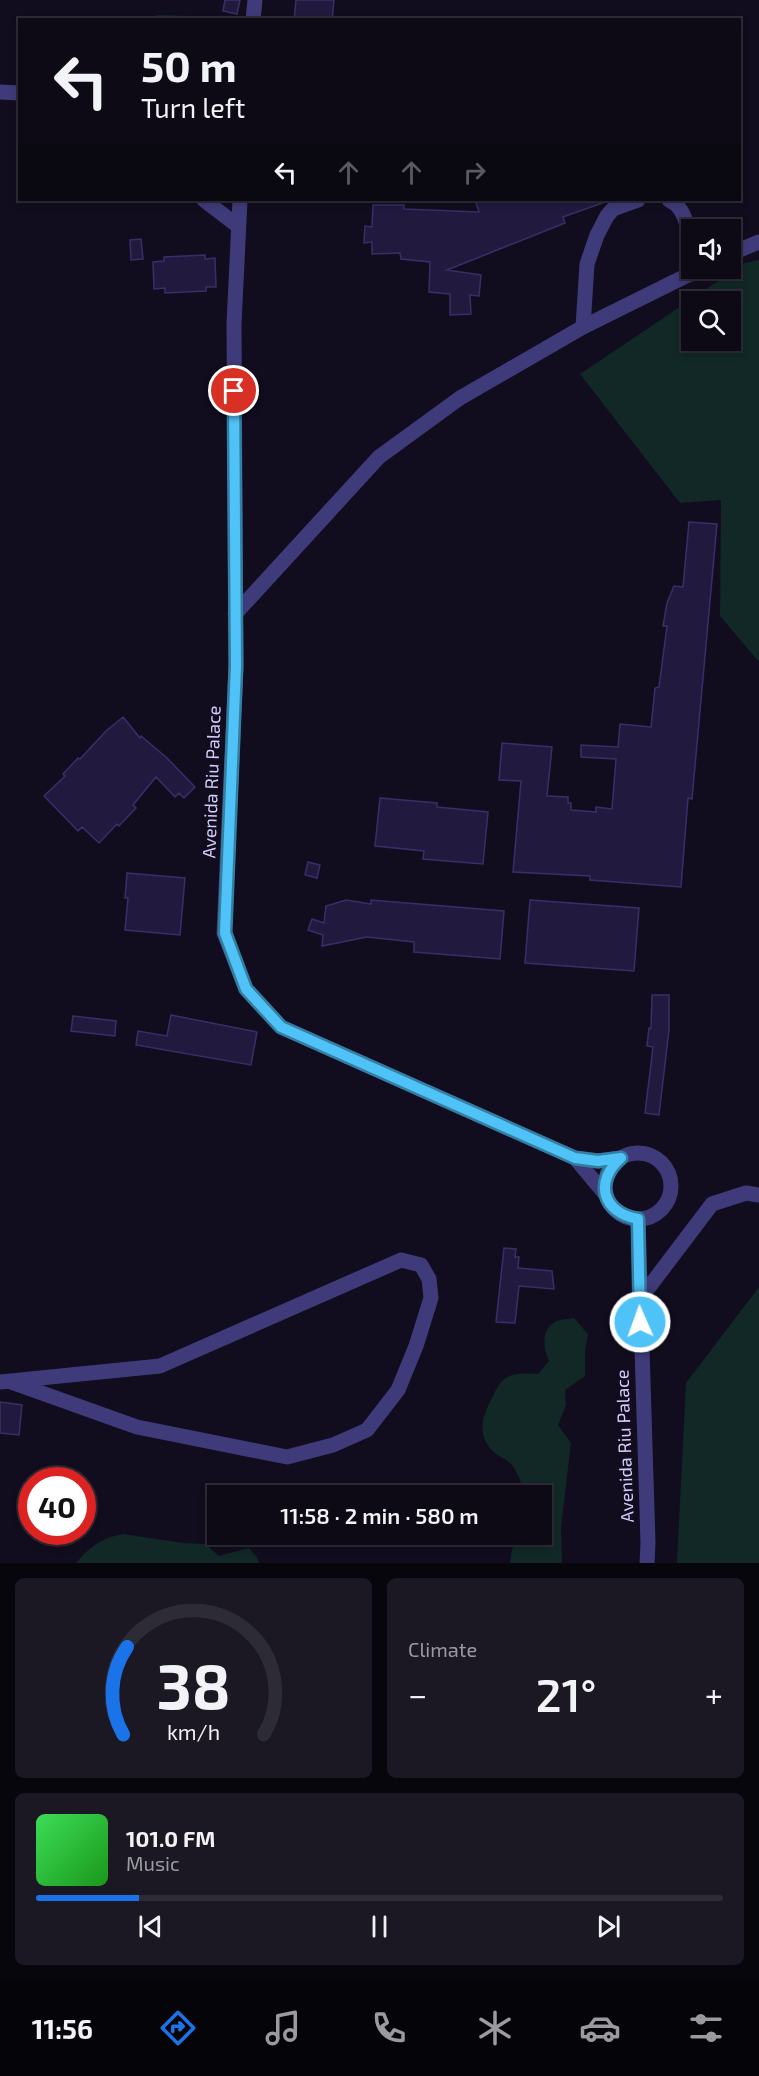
<!DOCTYPE html>
<meta charset="utf-8">
<style>
body{margin:0;font-family:"Exo 2",sans-serif;background:#1b1823;color:#f1f3f6;height:100vh;display:flex;flex-direction:column;font-size:22px;white-space:nowrap}
*{box-sizing:border-box;margin:0}
p{font-size:20px;color:#9a9aa1}
.icon{flex:none;width:33px;height:33px;fill:none;stroke:currentColor;stroke-width:2;stroke-linecap:round;stroke-linejoin:round}
.map{position:relative;height:1563px;overflow:hidden}
.drawer{display:flex;flex-direction:column;gap:15px;padding:15px;background:#07060c;flex:1}
.drawer>*{flex:none}
.banner{position:absolute;left:18px;top:18px;width:723px;height:183px;border-radius:0px;box-shadow:0 3px 9px #0003,0 0 0 2px #2d2b35;background:#0d0a16;color:#f1f3f6;overflow:hidden}
.fabs{position:absolute;left:681px;top:219px;display:grid;gap:12px}
.fabs a{display:grid;place-items:center;width:60px;height:60px;border-radius:0px;background:#0d0a16;box-shadow:0 3px 9px #0003,0 0 0 2px #2d2b35;font-size:30px}
.speed{position:absolute;left:18px;top:1467px;display:flex;gap:12px;font-size:30px;font-weight:700;text-align:center}
.speed>*{display:grid;place-content:center;width:78px;height:78px;border-radius:50%;background:#0d0a16;box-shadow:0 3px 9px #0003,0 0 0 2px #2d2b35;line-height:1}
.speed .limit{border:9px solid #d22;background:#fff;color:#111}
.pin{position:absolute;display:grid;place-items:center;width:51px;height:51px;color:#fff;margin:-26px;border:3px solid #fff;border-radius:50%;box-shadow:0 2px 6px #0007}
.me{position:absolute;width:66px;margin:-33px;rotate:358deg;stroke-linejoin:round;filter:drop-shadow(0 0 4px #0008)}
.turn{display:flex;align-items:center;gap:21px;height:126px;padding:0 24px;font-size:27px}
.turn .icon{width:78px;height:78px;stroke-width:2.5}
.turn b{display:block;font-size:42px;line-height:51px}
.lanes{display:flex;align-items:center;height:57px;padding:0 24px;background:#0003;justify-content:center;gap:30px;direction:ltr}
.lanes .off{opacity:.35}
.big{font-size:45px;font-weight:600;line-height:1.1}
.drawer .card{flex:1;display:flex;flex-direction:column;justify-content:center;gap:9px;min-width:0;padding:0 21px;border-radius:9px;background:#1b1823}
.drawer .dial{align-items:center;gap:0}
.dial svg{height:156px;overflow:visible;fill:none;stroke:#2d2b35;stroke-width:7;stroke-linecap:round;text-anchor:middle}
.dial text{fill:#f1f3f6;stroke:none}
.song{display:flex;align-items:center;gap:18px}
.cover{width:72px;height:72px;border-radius:9px;background:linear-gradient(135deg,hsl(130 70% 55%),hsl(120 70% 35%))}
.played{height:6px;border-radius:3px;background:linear-gradient(90deg,#1a73e8 15%,#2d2b35 15%)}
.keys{display:flex;justify-content:space-around;direction:ltr}
.heat{display:flex;justify-content:space-between;align-items:center;font-size:33px;direction:ltr}
.drawer .tiles{flex:1;display:grid;gap:15px;grid-template-columns:1fr 1fr}
.card:last-child{grid-column:span 2}
.trip{position:absolute;left:207px;top:1485px;width:345px;height:60px;border-radius:0px;background:#0d0a16;box-shadow:0 3px 9px #0003,0 0 0 2px #2d2b35;font-weight:600;line-height:60px;text-align:center}
.dock{display:flex;height:96px;justify-content:space-around;align-items:center;background:#050409;color:#9a9aa1}
.dock .icon{width:42px;height:42px}
.dock .current{color:#1a73e8}
.dock b{font-size:27px;color:#f1f3f6}
.map>svg:first-child{display:block}
</style>
<div class="map">
<svg width="759" height="1563" viewBox="0 0 759 1563">
<rect width="100%" height="100%" fill="#110d1e"/>
<path fill="#112827" fill-rule="evenodd" d="M157 15 221 17V19H157Z
M759 260V662L720 616 721 500 680 503 580 374 745 263ZM692 302H730V340H692Z
M759 1287V1563H677L686 1383Z
M574 1318 588 1334 585 1351V1376L565 1390 566 1405 558 1425 571 1443 561 1527 562 1563H510L512 1549 522 1535 542 1534V1496L524 1495C522 1485 517 1468 509 1462 503 1457 495 1455 490 1448 476 1431 484 1413 493 1396 504 1372 514 1373 538 1374L549 1361C543 1348 541 1330 555 1322 560 1319 568 1319 574 1318Z
M123 1534 183 1543 205 1544 219 1556 249 1548 257 1557 259 1563H76C91 1546 101 1538 123 1534Z"/>
<path fill="#221a3e" stroke="#3b2e68" stroke-width="1.5" d="M225 0H240L237 14 223 11Z
M296 0H334L332 20H294Z
M475 200H608V201L563 217 565 223 447 270 481 275 479 296 470 295 471 314 450 315V294L429 292 430 262 401 259 400 253 372 254V242L364 243 365 226 372 227 373 205H404V209L479 212Z
M141 239 143 259 131 260 130 240Z
M205 255V259L215 258 216 287H206V291L165 293V288L154 289 153 262 164 261V257Z
M689 522 717 524 692 799 688 798 681 887 590 880V876L513 872 521 781 499 780 502 743 552 747 547 796 568 797V803H571V810L596 812V807L612 809 616 759 581 757V745L618 747 620 724 651 727 655 688 659 687 667 626H663L667 603 674 586 683 587Z
M123 717 140 738 141 736 167 758 195 787 184 798 179 793 175 797 156 777 133 805 136 808 119 826 117 824 99 843 82 827 78 831 44 796 65 776 63 774 78 758 80 759 106 731Z
M380 798 437 803V807L488 812 483 864 423 859 424 851 375 846Z
M308 862 320 865 317 878 305 875Z
M127 873 185 878 180 935 125 930 128 898H125Z
M346 900 371 904V900L504 911 500 959 414 952V942L367 937 322 946 323 935 308 930 312 919 324 923 326 906Z
M530 900 639 908 634 971 525 963Z
M652 995H669V1030L659 1115 645 1113 653 1047 647 1046 649 1028H651Z
M171 1015 257 1032 251 1065 136 1045 138 1031 167 1036Z
M73 1016 116 1021 115 1036 71 1031Z
M504 1248 516 1249 515 1257H519L518 1268 552 1271 554 1289 519 1286 515 1323 496 1322Z
M0 1402 22 1405 19 1435 0 1433Z"/>
<g fill="none" stroke-linecap="round" stroke-linejoin="round">
<path stroke="#3f3b7a" stroke-width="15" d="M253 20 255 0
M0 92 20 93
M204 200 238 226
M240 200 234 324 236 666 224 933 246 989 281 1027 575 1158 598 1161 621 1158
M669 200C693 211 689 250 692 274
M730 254 759 242
M583 327 587 264 597 235 607 216 613 209 638 200
M235 614 379 457 460 398 583 327 702 268
M605 1186a33 33 0 1 1 66 0a33 33 0 1 1-66 0Z
M575 1158 606 1195
M638 1219 648 1543 647 1563
M640 1299 712 1204 746 1193 759 1195
M0 1382 160 1366 401 1260 421 1265 429 1279 431 1298 416 1346 398 1390 367 1430 333 1445 287 1457 137 1427 11 1382"/>
</g>
<g fill="none" stroke-linecap="round" stroke-linejoin="round">
<defs>
<path id="route" d="M234 391 236 666 225 933 246 989 281 1027 575 1158 598 1161 621 1158C594 1181 602 1213 638 1219L640 1322"/>
</defs>
<use href="#route" stroke="#337fa1" stroke-width="15"/>
<use href="#route" stroke="#4fc3f7" stroke-width="10"/>
</g>
<g text-anchor="middle" stroke-width="6" stroke-linejoin="round" paint-order="stroke">
<g font-size="18" fill="#d4cdfc" stroke="#110d1e">
<text transform="translate(212 782) rotate(-88)" y="6">Avenida Riu Palace</text>
<text transform="translate(625 1446) rotate(-92)" y="6">Avenida Riu Palace</text>
</g>
</g>
</svg>
<div class="fabs">
<a><svg class="icon" aria-label="sound" viewBox="0 0 24 24"><path d="M4 9h4l5-4v14l-5-4H4zM17 9q2 3 0 6"/></svg></a>
<a><svg class="icon" aria-label="search" viewBox="0 0 24 24"><circle cx="10" cy="10" r="6"/><path d="M15 15l6 6"/></svg></a>
</div>
<div class="speed"><div class="limit">40</div></div>
<div class="pin" style="left:234px;top:391px;background:#d93025"><svg class="icon" aria-label="arrive" viewBox="0 0 24 24"><path d="M6 21V4h12l-3 4 3 4H6"/></svg></div>
<svg class="me" style="left:640px;top:1322px" viewBox="-20 -20 40 40"><circle r="17" fill="#4fc3f7" stroke="#fff" stroke-width="3"/><path d="M0-11L8 9 0 5-8 9z" fill="#fff"/></svg>
<div class="trip">11:58 · 2 min · 580 m</div>
<div class="banner">
<div class="turn"><svg class="icon" aria-label="left" viewBox="0 0 24 24"><path d="M17 20v-9H6M10 6l-5 5 5 5"/></svg><div><b>50 m</b>Turn left</div></div>
<div class="lanes"><svg class="icon" aria-label="left" viewBox="0 0 24 24"><path d="M17 20v-9H6M10 6l-5 5 5 5"/></svg><svg class="icon off" aria-label="ahead" viewBox="0 0 24 24"><path d="M12 20V5M6 11l6-6 6 6"/></svg><svg class="icon off" aria-label="ahead" viewBox="0 0 24 24"><path d="M12 20V5M6 11l6-6 6 6"/></svg><svg class="icon off" aria-label="right" viewBox="0 0 24 24"><path d="M7 20v-9h11M14 6l5 5-5 5"/></svg></div>
</div>
</div>
<section class="drawer">
<div class="tiles">
<div class="card dial"><svg viewBox="0 0 100 80">
<path d="M14 69A42 42 0 1 1 86 69"/>
<path d="M14 69A42 42 0 0 1 16 24" stroke="#1a73e8"/>
<text x="50" y="56" font-size="32" font-weight="700">38</text>
<text x="50" y="72" font-size="11">km/h</text>
</svg></div>
<div class="card"><p>Climate</p>
<div class="heat"><a>−</a><b class="big">21°</b><a>+</a></div>
</div>
<div class="card">
<div class="song"><i class="cover"></i><div><b>101.0 FM</b><p>Music</p></div></div>
<div class="played"></div>
<div class="keys"><svg class="icon" aria-label="previous" viewBox="0 0 24 24"><path d="M18 5L8 12l10 7zM5 5v14"/></svg><svg class="icon" aria-label="pause" viewBox="0 0 24 24"><path d="M8 5v14M16 5v14"/></svg><svg class="icon" aria-label="next" viewBox="0 0 24 24"><path d="M6 5l10 7-10 7zM19 5v14"/></svg></div>
</div>
</div>
</section>
<nav class="dock">
<b>11:56</b>
<svg class="icon current" aria-label="directions" viewBox="0 0 24 24"><path d="M12 3l9 9-9 9-9-9zM9 14v-3h6M13 9l2 2-2 2"/></svg>
<svg class="icon" aria-label="music" viewBox="0 0 24 24"><path d="M9 18V5l10-2v13"/><circle cx="6" cy="18" r="3"/><circle cx="16" cy="16" r="3"/></svg>
<svg class="icon" aria-label="phone" viewBox="0 0 24 24"><path d="M5 4h4l2 5-3 2q2 4 5 5l2-3 5 2v4C11 20 4 13 5 4z"/></svg>
<svg class="icon" aria-label="climate" viewBox="0 0 24 24"><path d="M12 3v18M4 7l16 10M4 17L20 7"/></svg>
<svg class="icon" aria-label="car" viewBox="0 0 24 24"><path d="M5 17H2v-5l4-1 3-4h7l3 4 3 1v5h-3M9 17h6M6 11h13"/><circle cx="7" cy="17" r="2"/><circle cx="17" cy="17" r="2"/></svg>
<svg class="icon" aria-label="filters" viewBox="0 0 24 24"><path d="M4 7h16M4 17h16"/><circle cx="9" cy="7" r="2"/><circle cx="15" cy="17" r="2"/></svg>
</nav>
